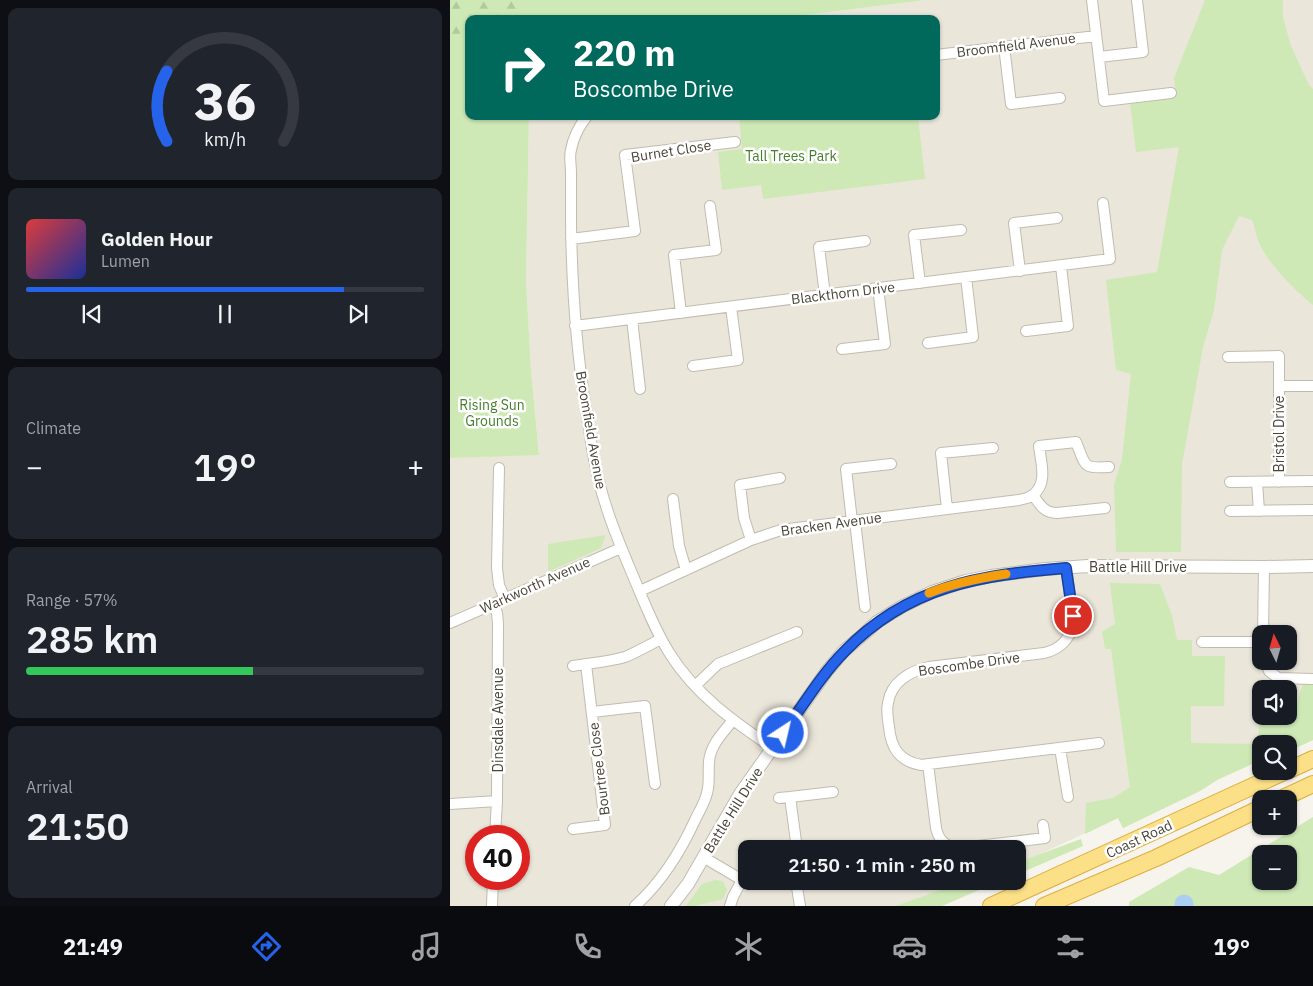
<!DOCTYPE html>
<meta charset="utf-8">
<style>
body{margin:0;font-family:"IBM Plex Sans",sans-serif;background:#20242c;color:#f1f3f6;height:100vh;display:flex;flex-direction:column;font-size:19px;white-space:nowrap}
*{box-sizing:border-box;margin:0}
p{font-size:16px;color:#9ea1a6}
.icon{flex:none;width:28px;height:28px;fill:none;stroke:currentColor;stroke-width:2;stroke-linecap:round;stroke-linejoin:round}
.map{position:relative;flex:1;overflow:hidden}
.side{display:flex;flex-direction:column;gap:8px;padding:8px;background:#0d0f14;width:450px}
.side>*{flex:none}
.guide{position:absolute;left:15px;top:15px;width:475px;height:105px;border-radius:10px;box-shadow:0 1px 4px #0004;background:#00695c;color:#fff;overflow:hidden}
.needle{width:32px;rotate:355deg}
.tools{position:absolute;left:802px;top:625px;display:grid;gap:10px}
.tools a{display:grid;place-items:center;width:45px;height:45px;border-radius:10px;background:#171b24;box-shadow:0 1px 4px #0004;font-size:25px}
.speed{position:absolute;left:15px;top:825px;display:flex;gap:10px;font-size:25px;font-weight:700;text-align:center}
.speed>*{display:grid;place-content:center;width:65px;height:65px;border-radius:50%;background:#171b24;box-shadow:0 1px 4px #0004;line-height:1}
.speed .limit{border:8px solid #d22;background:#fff;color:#111}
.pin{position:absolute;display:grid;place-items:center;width:42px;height:42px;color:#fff;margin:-21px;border:2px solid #fff;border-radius:50%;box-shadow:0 1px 5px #0007}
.me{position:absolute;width:55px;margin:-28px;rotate:35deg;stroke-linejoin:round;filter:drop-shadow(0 0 4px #0008)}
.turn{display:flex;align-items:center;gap:18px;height:105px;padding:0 25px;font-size:22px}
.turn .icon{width:65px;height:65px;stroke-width:2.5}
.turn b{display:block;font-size:35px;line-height:42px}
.big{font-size:38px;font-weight:600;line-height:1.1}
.side .tile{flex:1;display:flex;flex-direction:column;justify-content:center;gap:8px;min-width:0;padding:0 18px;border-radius:10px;background:#20242c}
.side .dial{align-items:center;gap:0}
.dial svg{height:130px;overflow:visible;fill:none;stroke:#363941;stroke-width:7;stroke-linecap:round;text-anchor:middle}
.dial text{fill:#f1f3f6;stroke:none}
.song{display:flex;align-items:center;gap:15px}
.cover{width:60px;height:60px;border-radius:8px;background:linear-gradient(135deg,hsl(0 70% 55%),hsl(230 70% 35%))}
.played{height:5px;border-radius:2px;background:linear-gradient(90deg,#2563eb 80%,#363941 80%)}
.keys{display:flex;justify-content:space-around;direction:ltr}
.heat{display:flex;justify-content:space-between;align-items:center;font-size:28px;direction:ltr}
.charge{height:8px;border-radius:4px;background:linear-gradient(90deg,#34c759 57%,#363941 0)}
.trip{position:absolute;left:288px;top:840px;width:288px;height:50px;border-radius:10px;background:#171b24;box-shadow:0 1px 4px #0004;font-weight:600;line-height:50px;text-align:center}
.dock{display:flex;height:80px;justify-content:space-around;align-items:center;background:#090b0e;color:#9ea1a6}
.dock .icon{width:35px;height:35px}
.dock .current{color:#2563eb}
.dock b{font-size:22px;color:#f1f3f6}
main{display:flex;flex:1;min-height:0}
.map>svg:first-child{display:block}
</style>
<main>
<section class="side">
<div class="tile dial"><svg viewBox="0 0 100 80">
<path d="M14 69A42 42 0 1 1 86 69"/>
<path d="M14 69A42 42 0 0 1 14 26" stroke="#2563eb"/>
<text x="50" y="56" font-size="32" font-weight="700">36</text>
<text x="50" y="72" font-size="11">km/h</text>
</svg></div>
<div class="tile">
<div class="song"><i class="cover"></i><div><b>Golden Hour</b><p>Lumen</p></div></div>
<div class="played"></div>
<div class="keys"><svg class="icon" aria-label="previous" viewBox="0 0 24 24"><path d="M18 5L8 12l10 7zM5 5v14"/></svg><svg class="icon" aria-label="pause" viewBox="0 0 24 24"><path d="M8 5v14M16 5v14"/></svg><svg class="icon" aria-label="next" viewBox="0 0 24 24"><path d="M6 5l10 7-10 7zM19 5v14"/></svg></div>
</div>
<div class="tile"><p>Climate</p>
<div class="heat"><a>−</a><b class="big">19°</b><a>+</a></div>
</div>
<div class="tile"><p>Range · 57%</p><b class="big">285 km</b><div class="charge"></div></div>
<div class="tile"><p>Arrival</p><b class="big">21:50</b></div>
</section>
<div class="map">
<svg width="863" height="906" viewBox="0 0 863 906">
<defs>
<pattern id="forest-firs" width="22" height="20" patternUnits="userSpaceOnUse" patternTransform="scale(1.25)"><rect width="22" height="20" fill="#cee9b6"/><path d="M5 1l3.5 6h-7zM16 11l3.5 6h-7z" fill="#b2c99d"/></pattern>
</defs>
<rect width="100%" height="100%" fill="#f6f4ec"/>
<path fill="#eae6da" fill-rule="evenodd" d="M476 0H863V740L839 751V744H811V760L767 780 750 791 673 828 668 818 586 856 566 863V849H296V881H515L445 906H0V458L89 454 81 370 76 281 79 116H486V19H323ZM811 634H839V661H811ZM811 689H839V716H811ZM26 836H69V879H26Z"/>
<path fill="#cee9b6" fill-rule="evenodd" d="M0 0H476L323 19H19V116H79L76 281 81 370 89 455 0 458Z
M755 0H833V18L841 46 859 85 863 89V305C846 292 818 263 809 243 806 236 805 227 802 220L789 216 772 250 764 310 753 347 732 464 731 552H666L664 485 672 459 681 374 666 370 656 280 707 272 729 147 686 152 680 102 726 96 724 78Z
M289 116H468L475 179 313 199 311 185 272 190 268 152 292 149Z
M156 535 151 548 98 572V544Z
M660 583 710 584 722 616 727 640H742V656H775L774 706H741V743L808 744 810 716H839V704L847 701 853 684H863V740L839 751V744H811V760L767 780 750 791 673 828 668 818 635 834 636 803 663 798 680 787 661 649H655L652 632 665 624Z
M863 817V906H679V902L739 867 769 875ZM811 854H839V881H811Z
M631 839 633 846 566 875V863Z
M265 880 273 881 277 890 273 899 245 906H236L252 884Z
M515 881H550L492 906H445Z"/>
<path fill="url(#forest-firs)" d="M1 0H71L70 18 19 19V46L0 53Z"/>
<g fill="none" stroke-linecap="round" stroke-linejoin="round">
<path stroke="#abcff0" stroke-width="19" d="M734 904V906"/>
<defs>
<path id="minor" d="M642 0 654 101 721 93
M554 46 561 104 610 98
M486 55 646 36
M649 57 693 52 687 0
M137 116C130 125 123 138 121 150 119 156 121 165 121 172 121 190 121 207 121 225 122 287 126 348 136 410 141 443 146 477 157 509 165 534 176 559 186 583 196 607 206 632 220 654 245 694 284 722 323 748
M121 239 185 231 175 155 285 142
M570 271 564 223 607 218
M470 283 464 235 511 230
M375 295 369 247 415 241
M231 313 224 255 266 250 260 206
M182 319 190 389
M125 326 660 259 653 203
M576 331 618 326 611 266
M478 343 523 337 516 277
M392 349 435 344 428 288
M778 357 829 356V482
M243 366 288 360 281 307
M829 386H863
M49 468 47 568 49 585 55 599
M780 482 863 481
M807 482 809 511
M223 499 229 546 236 570
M655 508 607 513C594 513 590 505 583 495 598 483 591 463 589 446L626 442C636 466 632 469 659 467
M497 509 491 453 543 448
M780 511 863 510
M402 521 396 469 441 464
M405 521 415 607
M301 540 294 518 290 485 330 478
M616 568 624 622C620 639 611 649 594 653L479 667C460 671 441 682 438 703 436 711 438 719 439 727 441 748 449 761 471 765L649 743
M190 591 301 540 331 530 569 500 577 498 583 495
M43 604 47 613 48 624 47 801 45 836
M0 623 171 548
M813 634 814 567
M752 642H811
M815 661 819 671 828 678 863 679
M123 666C140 663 158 662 175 657 187 652 199 645 211 639
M245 686 268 664 347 632
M142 712 195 706 205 784
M610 748 618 797
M478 764 486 828C489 841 496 848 510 848L595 838 593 825
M329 798 340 797
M0 804 47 801
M123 829 155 825 136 664
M347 849 340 797 383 792
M253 857 292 880 296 881
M298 881H309
M346 881 350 906
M42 906 43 879
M185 906C212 882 231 851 246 818 250 810 255 802 257 793 260 783 258 773 259 762 260 745 273 733 283 720
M280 906 283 897 292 880"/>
<path id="tertiary" d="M221 906 238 884 290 794 377 671 394 651 415 633 427 622 451 607 482 592 516 581 541 576 595 569 638 566 814 567 863 566"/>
<path id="trunk" d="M839 770 863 759
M831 799 863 784
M541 906 836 771
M594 906 706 858 811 808"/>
</defs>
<use href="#minor" stroke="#c1bcaf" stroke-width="12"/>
<use href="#tertiary" stroke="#c1bcaf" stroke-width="14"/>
<use href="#trunk" stroke="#dcae40" stroke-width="18"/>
<use href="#minor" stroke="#fff" stroke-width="10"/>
<use href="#tertiary" stroke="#fff" stroke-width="12"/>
<use href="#trunk" stroke="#fce088" stroke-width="16"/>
</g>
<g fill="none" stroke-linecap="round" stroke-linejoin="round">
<defs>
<path id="route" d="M333 733C353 706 371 675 395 651 458 586 530 575 616 568L623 616"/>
</defs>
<use href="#route" stroke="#184099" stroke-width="12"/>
<use href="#route" stroke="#2563eb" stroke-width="9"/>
<path stroke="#f59e0b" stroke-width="9" d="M479 593C504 583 529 578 556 574"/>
</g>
<g text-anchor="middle" stroke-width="5" stroke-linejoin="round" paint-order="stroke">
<g font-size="14" fill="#4b4539" stroke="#fff">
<text transform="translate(566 45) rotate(-7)" y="5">Broomfield Avenue</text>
<text transform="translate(221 151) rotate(-9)" y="5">Burnet Close</text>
<text transform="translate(393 293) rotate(-7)" y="5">Blackthorn Drive</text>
<text transform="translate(141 430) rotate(80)" y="5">Broomfield Avenue</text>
<text transform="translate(829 434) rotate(-90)" y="5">Bristol Drive</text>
<text transform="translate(381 524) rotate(-8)" y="5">Bracken Avenue</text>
<text x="688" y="572">Battle Hill Drive</text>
<text transform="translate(85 585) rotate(-24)" y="5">Warkworth Avenue</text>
<text transform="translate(519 664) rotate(-8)" y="5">Boscombe Drive</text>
<text transform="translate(48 720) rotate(-90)" y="5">Dinsdale Avenue</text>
<text transform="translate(149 769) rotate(-97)" y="5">Bourtree Close</text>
<text transform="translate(283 810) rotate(-58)" y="5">Battle Hill Drive</text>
<text transform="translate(689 839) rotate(-25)" y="5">Coast Road</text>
</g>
<g font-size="14" fill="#457d2c" stroke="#fff">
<text x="341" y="161">Tall Trees Park</text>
<text x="42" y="410">Rising Sun<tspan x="42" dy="16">Grounds</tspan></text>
</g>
</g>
</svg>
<div class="tools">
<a><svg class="needle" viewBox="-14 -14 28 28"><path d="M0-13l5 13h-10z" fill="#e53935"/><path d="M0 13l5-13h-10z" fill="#9ea1a6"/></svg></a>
<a><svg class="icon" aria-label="sound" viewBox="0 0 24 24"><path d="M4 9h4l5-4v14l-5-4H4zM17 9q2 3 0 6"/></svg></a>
<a><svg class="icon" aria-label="search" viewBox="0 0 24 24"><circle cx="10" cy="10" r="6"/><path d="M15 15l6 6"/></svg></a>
<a>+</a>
<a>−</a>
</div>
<div class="speed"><div class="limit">40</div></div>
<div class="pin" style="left:623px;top:616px;background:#d93025"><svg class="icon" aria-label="arrive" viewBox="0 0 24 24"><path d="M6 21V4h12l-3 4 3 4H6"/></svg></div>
<svg class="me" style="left:333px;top:733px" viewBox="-20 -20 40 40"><circle r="17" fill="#2563eb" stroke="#fff" stroke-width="3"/><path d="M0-11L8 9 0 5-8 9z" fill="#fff"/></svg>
<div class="trip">21:50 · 1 min · 250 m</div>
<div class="guide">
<div class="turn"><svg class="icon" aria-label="right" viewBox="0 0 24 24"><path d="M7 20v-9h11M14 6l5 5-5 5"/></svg><div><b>220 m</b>Boscombe Drive</div></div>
</div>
</div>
</main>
<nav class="dock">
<b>21:49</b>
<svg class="icon current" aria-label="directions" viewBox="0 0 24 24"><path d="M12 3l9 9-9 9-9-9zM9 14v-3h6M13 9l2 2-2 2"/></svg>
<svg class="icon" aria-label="music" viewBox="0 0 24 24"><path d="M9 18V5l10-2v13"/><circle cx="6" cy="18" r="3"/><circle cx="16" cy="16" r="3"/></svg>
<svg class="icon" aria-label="phone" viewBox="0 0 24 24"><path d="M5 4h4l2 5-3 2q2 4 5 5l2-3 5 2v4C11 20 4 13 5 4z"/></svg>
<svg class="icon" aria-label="climate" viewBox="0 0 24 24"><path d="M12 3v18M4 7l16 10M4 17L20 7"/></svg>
<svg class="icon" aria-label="car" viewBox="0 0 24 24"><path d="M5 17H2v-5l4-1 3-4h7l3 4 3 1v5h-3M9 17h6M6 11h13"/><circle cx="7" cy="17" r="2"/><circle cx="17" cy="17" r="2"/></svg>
<svg class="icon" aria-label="filters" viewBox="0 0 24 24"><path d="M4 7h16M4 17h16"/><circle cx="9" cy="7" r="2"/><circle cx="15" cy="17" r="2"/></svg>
<b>19°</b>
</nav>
